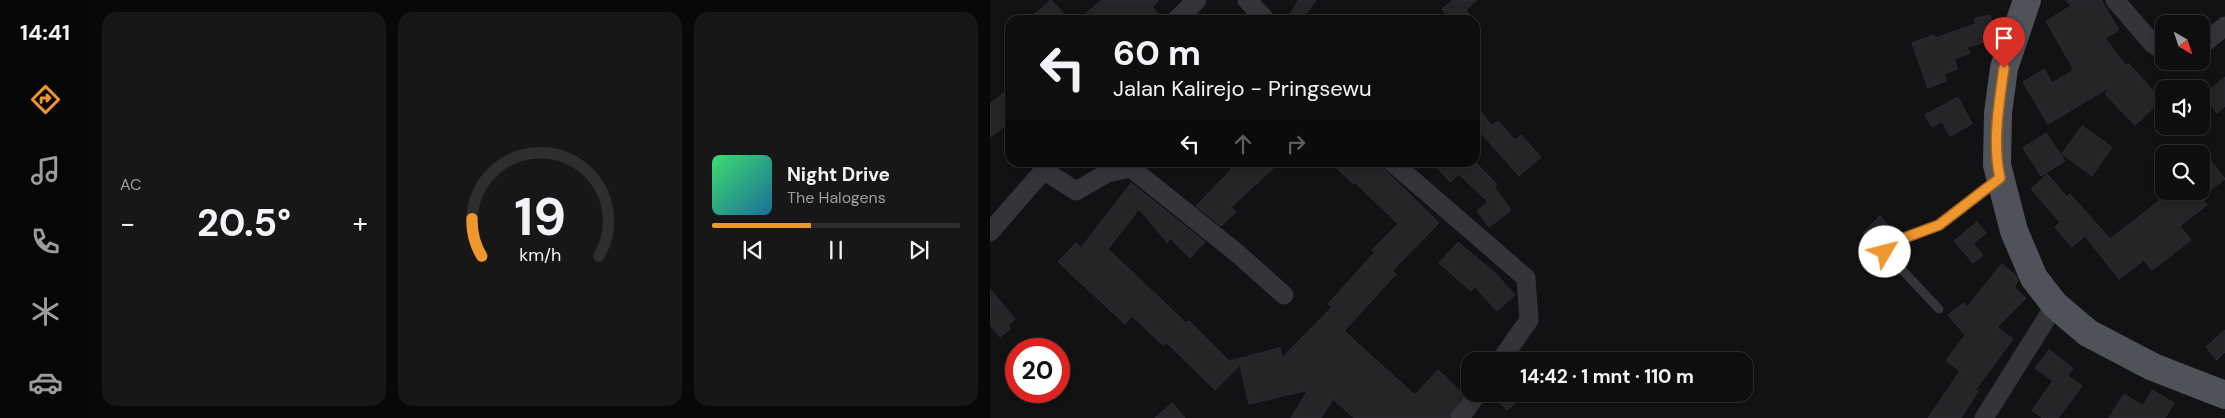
<!DOCTYPE html>
<html lang="id">
<meta charset="utf-8">
<style>
body{margin:0;font-family:"DM Sans",sans-serif;background:#171718;color:#f1f3f6;height:100vh;display:flex;flex-direction:column;font-size:19px;white-space:nowrap}
*{box-sizing:border-box;margin:0}
p{font-size:16px;color:#9b9c9e}
.icon{flex:none;width:28px;height:28px;fill:none;stroke:currentColor;stroke-width:2;stroke-linecap:round;stroke-linejoin:round}
.map{position:relative;flex:1;overflow:hidden}
.details{display:flex;flex-direction:column;gap:12px;padding:12px;background:#080808;width:900px}
.details>*{flex:none}
.hud{position:absolute;left:15px;top:15px;width:475px;height:152px;border-radius:15px;box-shadow:0 2px 12px #0003,0 0 0 1px #2e2e2f;background:#0e0e0f;color:#f1f3f6;overflow:hidden}
.needle{width:32px;rotate:141deg}
.buttons{position:absolute;left:1165px;top:15px;display:grid;gap:10px}
.buttons a{display:grid;place-items:center;width:55px;height:55px;border-radius:10px;background:#0e0e0f;box-shadow:0 2px 12px #0003,0 0 0 1px #2e2e2f;font-size:25px}
.speed{position:absolute;left:15px;top:338px;display:flex;gap:10px;font-size:25px;font-weight:700;text-align:center}
.speed>*{display:grid;place-content:center;width:65px;height:65px;border-radius:50%;background:#0e0e0f;box-shadow:0 2px 12px #0003,0 0 0 1px #2e2e2f;line-height:1}
.speed .limit{border:8px solid #d22;background:#fff;color:#111}
.pin{position:absolute;display:grid;place-items:center;width:42px;height:42px;color:#fff;margin:-51px -21px;border-radius:50% 50% 50% 0;rotate:-45deg;box-shadow:0 0 5px #0007}
.pin .icon{rotate:45deg}
.me{position:absolute;width:55px;margin:-28px;rotate:53deg;stroke-linejoin:round;filter:drop-shadow(0 0 4px #0008)}
.turn{display:flex;align-items:center;gap:18px;height:105px;padding:0 25px;font-size:22px}
.turn .icon{width:65px;height:65px;stroke-width:2.5}
.turn b{display:block;font-size:35px;line-height:42px}
.lanes{display:flex;align-items:center;height:48px;padding:0 25px;background:#0003;justify-content:center;gap:25px;direction:ltr}
.lanes .off{opacity:.35}
.big{font-size:38px;font-weight:700;line-height:1.1}
.details .widget{flex:1;display:flex;flex-direction:column;justify-content:center;gap:8px;min-width:0;padding:0 18px;border-radius:15px;background:#171718}
.details .dial{align-items:center;gap:0}
.dial svg{height:130px;overflow:visible;fill:none;stroke:#2e2e2f;stroke-width:7;stroke-linecap:round;text-anchor:middle}
.dial text{fill:#f1f3f6;stroke:none}
.song{display:flex;align-items:center;gap:15px}
.cover{width:60px;height:60px;border-radius:8px;background:linear-gradient(135deg,hsl(140 70% 55%),hsl(200 70% 35%))}
.played{height:5px;border-radius:2px;background:linear-gradient(90deg,#ef962e 40%,#2e2e2f 40%)}
.keys{display:flex;justify-content:space-around;direction:ltr}
.heat{display:flex;justify-content:space-between;align-items:center;font-size:28px;direction:ltr}
.details .tiles{flex:1;display:grid;gap:12px;grid-template-columns:repeat(3,1fr)}
.trip{position:absolute;left:471px;top:352px;width:292px;height:50px;border-radius:15px;background:#0e0e0f;box-shadow:0 2px 12px #0003,0 0 0 1px #2e2e2f;font-weight:700;line-height:50px;text-align:center}
main{display:flex;flex:1;min-height:0}
.dock{display:flex;flex-direction:column;width:90px;justify-content:space-around;align-items:center;background:#060606;color:#9b9c9e}
.dock .icon{width:35px;height:35px}
.dock .active{color:#ef962e}
.dock b{font-size:22px;color:#f1f3f6}
.map>svg:first-child{display:block}
</style>
<main>
<nav class="dock">
<b>14:41</b>
<svg class="icon active" aria-label="directions" viewBox="0 0 24 24"><path d="M12 3l9 9-9 9-9-9zM9 14v-3h6M13 9l2 2-2 2"/></svg>
<svg class="icon" aria-label="music" viewBox="0 0 24 24"><path d="M9 18V5l10-2v13"/><circle cx="6" cy="18" r="3"/><circle cx="16" cy="16" r="3"/></svg>
<svg class="icon" aria-label="phone" viewBox="0 0 24 24"><path d="M5 4h4l2 5-3 2q2 4 5 5l2-3 5 2v4C11 20 4 13 5 4z"/></svg>
<svg class="icon" aria-label="climate" viewBox="0 0 24 24"><path d="M12 3v18M4 7l16 10M4 17L20 7"/></svg>
<svg class="icon" aria-label="car" viewBox="0 0 24 24"><path d="M5 17H2v-5l4-1 3-4h7l3 4 3 1v5h-3M9 17h6M6 11h13"/><circle cx="7" cy="17" r="2"/><circle cx="17" cy="17" r="2"/></svg>
</nav>
<section class="details">
<div class="tiles">
<div class="widget"><p>AC</p>
<div class="heat"><a>−</a><b class="big">20.5°</b><a>+</a></div>
</div>
<div class="widget dial"><svg viewBox="0 0 100 80">
<path d="M14 69A42 42 0 1 1 86 69"/>
<path d="M14 69A42 42 0 0 1 8 46" stroke="#ef962e"/>
<text x="50" y="56" font-size="32" font-weight="700">19</text>
<text x="50" y="72" font-size="11">km/h</text>
</svg></div>
<div class="widget">
<div class="song"><i class="cover"></i><div><b>Night Drive</b><p>The Halogens</p></div></div>
<div class="played"></div>
<div class="keys"><svg class="icon" aria-label="previous" viewBox="0 0 24 24"><path d="M18 5L8 12l10 7zM5 5v14"/></svg><svg class="icon" aria-label="pause" viewBox="0 0 24 24"><path d="M8 5v14M16 5v14"/></svg><svg class="icon" aria-label="next" viewBox="0 0 24 24"><path d="M6 5l10 7-10 7zM19 5v14"/></svg></div>
</div>
</div>
</section>
<div class="map">
<svg width="1235" height="418" viewBox="0 0 1235 418">
<rect width="100%" height="100%" fill="#121214"/>
<path fill="#252528" stroke="#2c2d30" d="M61 0 80 20H38Z
M112 0H169L162 7 174 20H102L96 13Z
M309 0H326L312 20H296Z
M463 0H487L476 10 483 20H460L452 9Z
M1076 0H1111L1129 30 1115 38 1136 66 1138 63 1172 100 1145 125 1115 94 1120 87 1058 124 1033 82 1054 69 1062 83 1084 70 1056 21 1081 6Z
M1000 15 1006 39 977 47 980 53 964 59 967 69 954 74 956 81 938 88 922 43 944 35 945 38 986 24 984 19Z
M1235 77V106L1227 113 1213 95Z
M14 93 20 102V122L0 137V104Z
M968 97 982 124 960 136 952 121 942 127 935 115Z
M485 104 502 126 508 121 525 140 531 135 551 157 529 176 491 133 485 137Z
M1092 126 1122 147 1102 176 1072 154Z
M1056 133 1075 161 1051 176 1033 148Z
M1221 161 1235 179 1211 197V169Z
M234 162H290L241 207 246 212 231 226 206 206 242 169Z
M340 162H391L395 170 449 223 402 271 406 274 354 331 425 395 448 370 473 394 459 418H364L343 399 331 418H301L318 390 259 404 250 365 225 390 176 342 173 345 142 316 135 324 68 262 86 243 91 248 141 183 215 242 200 258 181 239 177 242 149 209 118 249 196 323 199 321 239 361 290 348 292 358 342 307 338 304 385 252 382 250 408 224 366 183 364 184Z
M443 162H485L507 184 504 187 521 210 499 227 487 211 498 202 469 174 460 182Z
M1057 174 1077 197 1080 194 1120 239 1182 191H1206L1217 205 1190 226 1201 240 1162 270 1154 260 1129 279 1095 236 1082 247 1065 227 1070 222 1041 189Z
M890 216 903 230 887 247 873 233Z
M987 222 996 233 983 244 993 255 983 263 964 241Z
M468 242 506 274 525 295 507 311 485 287 481 291 449 263Z
M1012 264 1026 276 1028 281 1024 287 1036 298 1007 327 1023 339 985 390 988 391 971 418H938L970 371 956 361 975 335 958 315 974 303 977 307Z
M0 289 25 319 18 325 20 329 10 337 0 325Z
M1235 330V352L1227 360 1216 347Z
M1059 350 1083 368 1078 376 1092 386 1068 418H1052L1042 410 1063 381 1045 368Z
M1162 390 1184 403 1175 418H1119L1134 394 1153 406Z
M502 394H536L517 410Z
M182 403 195 418H165Z"/>
<g fill="none" stroke-linecap="round" stroke-linejoin="round">
<path stroke="#333539" stroke-width="9" d="M949 309 895 252V247L949 225 1007 179"/>
<path stroke="#333539" stroke-width="19" d="M257 0 276 20
M1125 0 1163 44 1174 51
M186 20 207 0
M1211 46 1235 26
M402 162 536 278 539 320 510 361
M55 171 86 191 117 173 141 168 248 254 294 295
M0 232 61 162
M470 418 487 394
M994 418 1065 305"/>
<path stroke="#4f5258" stroke-width="28" d="M1037 0 1014 68 1008 113 1007 165 1024 231 1044 278 1065 305 1098 333 1163 367 1235 395"/>
</g>
<g fill="none" stroke-linecap="round" stroke-linejoin="round">
<defs>
<path id="route" d="M895 252V247L898 244 949 225 1010 178C1002 142 1009 104 1014 68"/>
</defs>
<use href="#route" stroke="#9b621e" stroke-width="12"/>
<use href="#route" stroke="#ef962e" stroke-width="9"/>
</g>
</svg>
<div class="buttons">
<a><svg class="needle" viewBox="-14 -14 28 28"><path d="M0-13l5 13h-10z" fill="#e53935"/><path d="M0 13l5-13h-10z" fill="#9b9c9e"/></svg></a>
<a><svg class="icon" aria-label="sound" viewBox="0 0 24 24"><path d="M4 9h4l5-4v14l-5-4H4zM17 9q2 3 0 6"/></svg></a>
<a><svg class="icon" aria-label="search" viewBox="0 0 24 24"><circle cx="10" cy="10" r="6"/><path d="M15 15l6 6"/></svg></a>
</div>
<div class="speed"><div class="limit">20</div></div>
<div class="pin" style="left:1014px;top:68px;background:#d93025"><svg class="icon" aria-label="arrive" viewBox="0 0 24 24"><path d="M6 21V4h12l-3 4 3 4H6"/></svg></div>
<svg class="me" style="left:895px;top:252px" viewBox="-20 -20 40 40"><circle r="19" fill="#fff"/><path d="M0-13L10 11 0 6-10 11z" fill="#ef962e"/></svg>
<div class="trip">14:42 · 1 mnt · 110 m</div>
<div class="hud">
<div class="turn"><svg class="icon" aria-label="left" viewBox="0 0 24 24"><path d="M17 20v-9H6M10 6l-5 5 5 5"/></svg><div><b>60 m</b>Jalan Kalirejo - Pringsewu</div></div>
<div class="lanes"><svg class="icon" aria-label="left" viewBox="0 0 24 24"><path d="M17 20v-9H6M10 6l-5 5 5 5"/></svg><svg class="icon off" aria-label="ahead" viewBox="0 0 24 24"><path d="M12 20V5M6 11l6-6 6 6"/></svg><svg class="icon off" aria-label="right" viewBox="0 0 24 24"><path d="M7 20v-9h11M14 6l5 5-5 5"/></svg></div>
</div>
</div>
</main>
